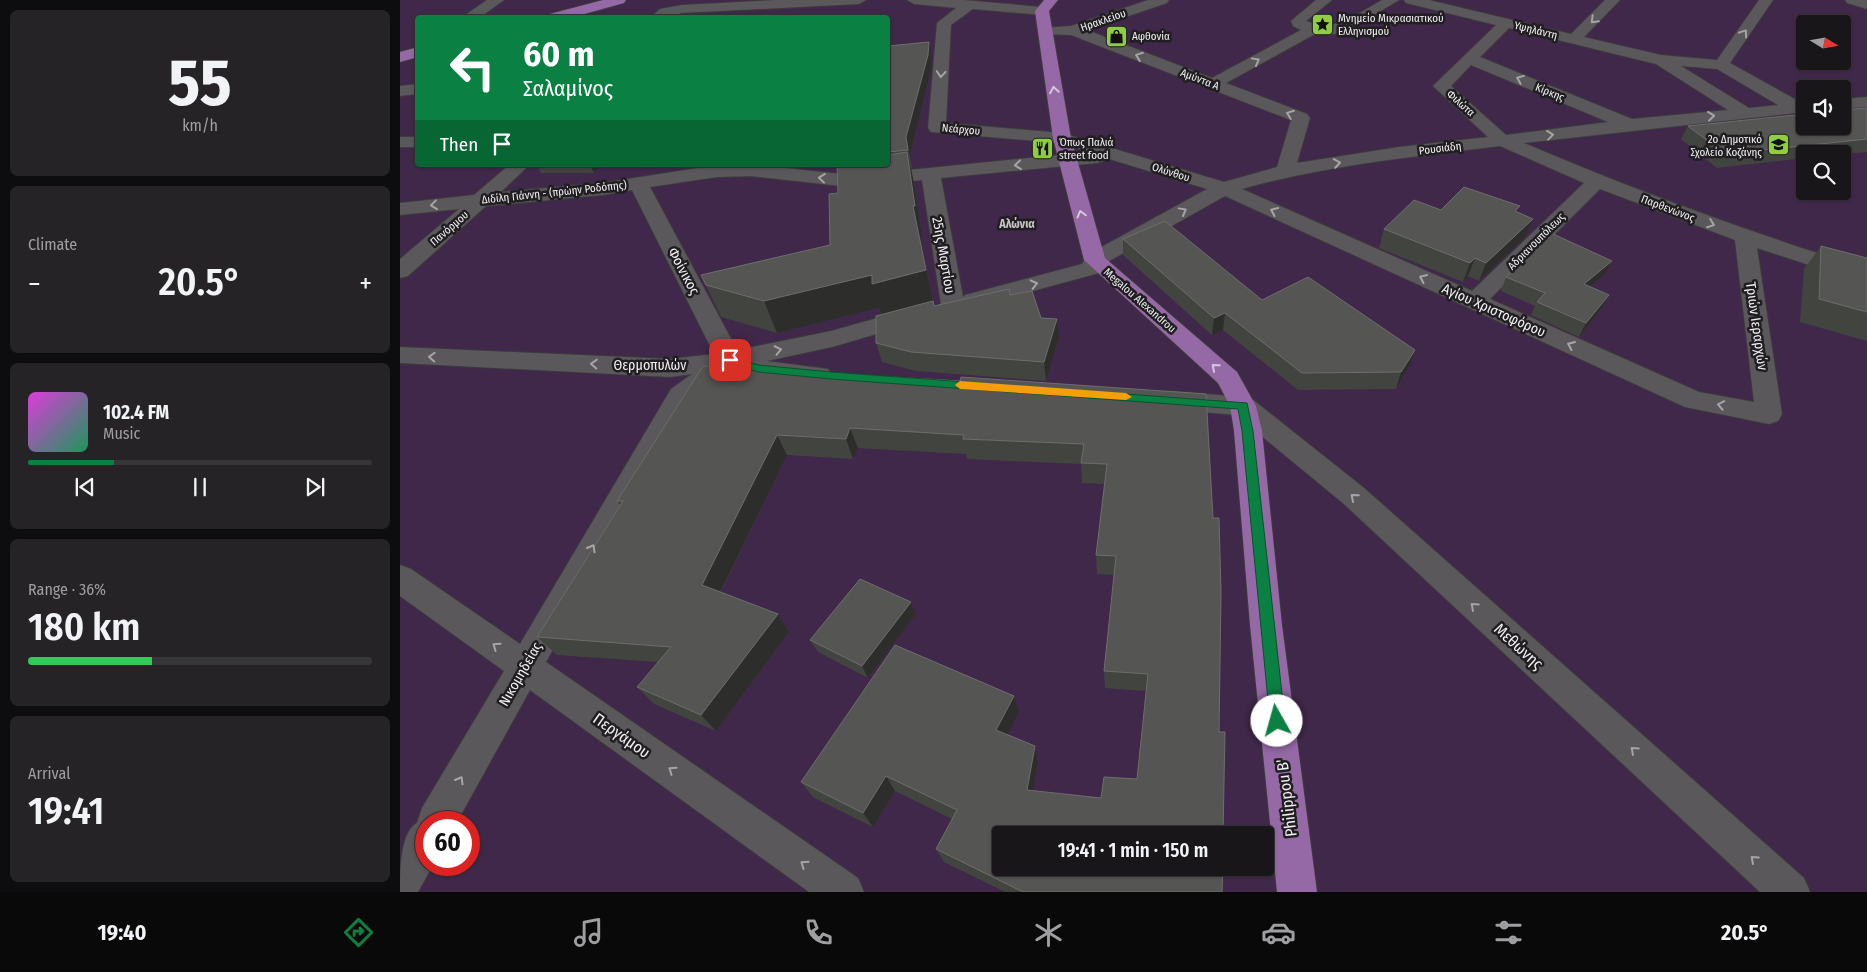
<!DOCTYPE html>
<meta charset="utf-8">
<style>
body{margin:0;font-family:"Fira Sans Condensed",sans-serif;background:#252326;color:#f1f3f6;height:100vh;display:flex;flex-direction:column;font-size:19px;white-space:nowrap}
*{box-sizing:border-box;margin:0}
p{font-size:16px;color:#9f9fa2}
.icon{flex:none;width:28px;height:28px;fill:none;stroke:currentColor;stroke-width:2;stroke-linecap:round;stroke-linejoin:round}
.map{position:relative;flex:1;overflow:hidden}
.side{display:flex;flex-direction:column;gap:10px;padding:10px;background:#0d0c0e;width:400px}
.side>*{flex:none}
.top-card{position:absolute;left:15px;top:15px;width:475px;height:152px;border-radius:5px;box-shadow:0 1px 4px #0004,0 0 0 1px #363538;background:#0b8043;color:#fff;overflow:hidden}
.needle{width:32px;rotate:101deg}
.fabs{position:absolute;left:1396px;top:15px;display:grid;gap:10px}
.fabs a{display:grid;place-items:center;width:55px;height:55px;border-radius:5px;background:#181619;box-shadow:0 1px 4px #0004,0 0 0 1px #363538;font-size:25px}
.speed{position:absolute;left:15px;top:811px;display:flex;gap:10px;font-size:25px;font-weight:700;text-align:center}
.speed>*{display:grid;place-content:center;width:65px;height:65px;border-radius:50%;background:#181619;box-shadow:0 1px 4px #0004,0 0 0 1px #363538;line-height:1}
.speed .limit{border:8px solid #d22;background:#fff;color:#111}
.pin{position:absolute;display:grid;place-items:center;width:42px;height:42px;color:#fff;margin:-21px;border-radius:10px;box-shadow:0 2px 8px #0006}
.me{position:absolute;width:55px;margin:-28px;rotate:353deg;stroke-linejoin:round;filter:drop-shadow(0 0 4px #0008)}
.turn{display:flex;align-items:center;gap:18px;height:105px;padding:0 25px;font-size:22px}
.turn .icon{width:65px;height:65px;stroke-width:2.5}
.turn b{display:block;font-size:35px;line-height:42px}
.then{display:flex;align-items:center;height:48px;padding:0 25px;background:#0003;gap:10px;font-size:19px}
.big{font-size:38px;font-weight:600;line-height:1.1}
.side .card{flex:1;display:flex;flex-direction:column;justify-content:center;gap:8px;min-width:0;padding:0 18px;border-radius:8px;background:#252326}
.side .dial{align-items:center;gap:0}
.dial b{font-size:65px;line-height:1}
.song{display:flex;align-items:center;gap:15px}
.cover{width:60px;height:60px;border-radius:8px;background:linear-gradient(135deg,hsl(300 70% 55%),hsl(150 70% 35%))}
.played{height:5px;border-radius:2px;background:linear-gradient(90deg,#0b8043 25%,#363538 25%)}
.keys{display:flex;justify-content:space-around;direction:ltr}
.heat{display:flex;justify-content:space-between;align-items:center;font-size:28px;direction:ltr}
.charge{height:8px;border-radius:4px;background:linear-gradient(90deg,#34c759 36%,#363538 0)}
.trip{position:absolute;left:592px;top:826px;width:282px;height:50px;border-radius:5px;background:#181619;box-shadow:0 1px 4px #0004,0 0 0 1px #363538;font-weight:600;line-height:50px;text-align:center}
.tabs{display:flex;height:80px;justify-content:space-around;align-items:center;background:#0a090a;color:#9f9fa2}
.tabs .icon{width:35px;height:35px}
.tabs .active{color:#0b8043}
.tabs b{font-size:22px;color:#f1f3f6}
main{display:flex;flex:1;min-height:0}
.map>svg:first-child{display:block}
</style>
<main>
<section class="side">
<div class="card dial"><b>55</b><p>km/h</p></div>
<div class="card"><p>Climate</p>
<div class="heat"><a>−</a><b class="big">20.5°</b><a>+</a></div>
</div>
<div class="card">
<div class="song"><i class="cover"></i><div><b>102.4 FM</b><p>Music</p></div></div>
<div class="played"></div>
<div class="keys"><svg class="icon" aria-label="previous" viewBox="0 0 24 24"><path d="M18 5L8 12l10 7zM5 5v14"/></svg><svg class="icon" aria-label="pause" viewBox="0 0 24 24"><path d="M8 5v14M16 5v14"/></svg><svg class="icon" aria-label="next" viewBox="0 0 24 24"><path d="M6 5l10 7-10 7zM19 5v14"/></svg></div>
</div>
<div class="card"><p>Range · 36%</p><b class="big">180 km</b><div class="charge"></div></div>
<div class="card"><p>Arrival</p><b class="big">19:41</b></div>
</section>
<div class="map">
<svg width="1467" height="892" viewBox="0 0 1467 892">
<rect width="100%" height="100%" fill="#201e21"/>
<path fill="#40284a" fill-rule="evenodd" d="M0 0H1467V892H0ZM18 18H488V165H18ZM1405 24H1442V61H1405ZM1405 89H1442V126H1405ZM1405 154H1442V191H1405ZM26 822H69V865H26ZM601 835H866V868H601Z"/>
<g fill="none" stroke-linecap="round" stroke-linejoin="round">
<defs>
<path id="street" d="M87 0H104L79 18H61Z
M376 0H466L459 4 282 13 267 18H250L260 9 282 5Z
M507 0H563L642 7 647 8 649 11 647 14 642 15 573 9 551 25 546 123 662 133 824 182 877 167 891 120 671 35 640 34 638 31 640 28 671 26 748 0H769L767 3 687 30 812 78 901 30 893 26 891 21 916 0H932L906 21 922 26 932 25 953 17 982 0H999L951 29 934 34H915L826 83 907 114 910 118 897 163 999 147 1088 137 1033 86 1096 25 1006 3 1004 0H1029L1171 34 1205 0H1220L1184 37 1261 55 1317 60 1359 0H1373L1330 63 1400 102H1405V112L1124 143C1229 188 1336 227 1445 262L1448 267 1445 272 1437 274 1357 248 1382 414 1378 421 1369 424 1285 407 825 196 704 264 699 273 573 307 565 305 561 310 553 312 545 310 541 305 522 180 469 186H441L351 176 317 177 250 187 337 350 431 331 513 308 521 311 525 316 521 321 432 347 367 361 428 369 432 375 428 381 419 384 358 377 331 368 328 373 290 401 146 662 458 878 464 892H409L130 690 57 822H26V865H33L18 892H0C0 872 0 832 17 823L22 808 104 671 0 596V565L11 569 120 644 271 389 292 374 270 377 0 363V347L270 359 314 354 232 190 202 195 86 206 8 276 0 278V259L59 209 0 215V203L74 195 109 165H129L101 192 202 183 317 165H358L441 174H469L689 152 660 143 531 132 528 128 537 23 556 8 514 4ZM1109 28 1256 64 1328 110 1232 119 1080 57ZM1071 65 1208 122 1106 135 1051 86ZM1281 66 1317 69 1378 105 1349 108ZM1100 146 1184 183 1072 291 842 189C926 165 1014 157 1100 146ZM706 158 807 189 687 255 682 264 565 295 563 297 541 178 697 163 704 161ZM1200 189 1335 240 1354 402 1299 392 1090 299Z
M1445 0H1467V9L1447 3Z
M18 84V94L0 96V86Z
M1467 97V107L1442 109V99Z
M0 137H18V147H0Z
M769 391 843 397 852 399 964 488 1404 878 1410 892H1360L944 504 836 415 769 409 760 407 756 400 760 393Z"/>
<path id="primary" d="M203 0H226L224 3 170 18H144L146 15Z
M644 0H658L649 11 671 138 705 258 837 372 856 406 862 431 882 625 917 892H877L850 625 834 431 830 406 818 383 684 260 653 138 635 11Z
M18 47V57L0 62V52Z"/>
</defs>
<use href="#street" stroke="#3d3b3d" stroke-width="2"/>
<use href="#primary" stroke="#3d3b3d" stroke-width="2"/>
<use href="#street" fill="#5b585c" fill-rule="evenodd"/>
<use href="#primary" fill="#9568a6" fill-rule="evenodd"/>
</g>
<path fill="#424440" d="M488 46 532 59 531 71 510 155 512 168H511L514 183 522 237 520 238 534 306 610 295 641 318 659 338 646 381 516 371 482 362 476 343 481 315 479 308 377 333 321 317 301 275 430 245 438 193 488 165Z
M1467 108V152L1442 154H1405V158L1317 168 1281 139 1288 126Z
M137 165H283L280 168 200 167 194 173H141Z
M1041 210 1117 212 1125 237 1079 281 1068 276 1063 282 979 248 984 229Z
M723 239 862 300 1009 367 996 389 898 390 823 330 812 335 723 255Z
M1421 246 1467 258V341L1400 322 1404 269Z
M1205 274 1190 287 1209 295 1202 308 1179 337 1131 315 1135 306 1101 291 1106 277Z
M303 366 806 394 819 732 822 892H605L544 862 536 849 552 819 495 791 473 827 413 797 401 782 619 712 607 734 635 746 638 762 633 791 701 798 737 779 746 691 705 688 704 671 714 575 697 574 696 555 704 484 682 483 681 464 567 459 566 454 458 448 453 459 387 455 321 592 378 614 389 632 316 731 254 704 237 687 258 662 157 655 137 637 220 505 217 501Z
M515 615 468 678 418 652 410 640Z"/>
<path fill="#2d2d2c" d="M529 42 532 59 531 71 510 155 512 168 506 137Z
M507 152 514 183 522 237 520 238 533 302 482 316 479 308 377 333 364 301 513 206Z
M190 165H198L200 167 194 173Z
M1133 219 1125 237 1079 281 1086 263Z
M1075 258 1068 276 1063 282 1070 263Z
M1212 261 1205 274 1177 298 1184 284Z
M1209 295 1202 308 1179 337 1186 323Z
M825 313 823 330 812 335 814 318Z
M657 319 659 338 646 381 644 362Z
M1015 350 1009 367 996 389 1001 372Z
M450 428 458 448 453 459 446 439Z
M377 435 387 455 315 603 302 585Z
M511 602 515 615 468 678 462 666Z
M378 614 389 632 316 731 301 715Z
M614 696 619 712 601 746 596 730Z
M635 746 638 762 631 804 627 790Z
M486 776 495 791 473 827 463 813Z"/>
<path fill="#555653" stroke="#6d6e6c" d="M529 42 528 55 506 137 508 150 488 152V46Z
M1467 108V139L1325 154 1288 126 1405 114V126H1442V110Z
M507 152 515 206H513L526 270 472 284V275L364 301 306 285 301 275 430 245 429 194 438 193 437 165H488V155Z
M1064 187 1120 206 1115 211 1133 219 1086 263 1075 258 1070 263 984 229 1014 200 1041 210Z
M765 221 862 300 908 277 1015 350 1001 372 902 373 825 313 814 318 723 239Z
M1151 233 1212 261 1184 284 1209 295 1186 323 1137 302 1145 293 1106 277Z
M1421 246 1467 258V312L1419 299Z
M609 289 610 295 632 291 641 318 657 319 644 362 511 352 476 343V316L533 301 534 306Z
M303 366 560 381 561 377 806 394 813 518H819L821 592 819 732H825L823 835H601V868H823L822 892H623L536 849 557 810 486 776 463 813 401 782 495 645 614 696 596 730 635 746 627 790 701 798 704 777 737 779 748 674 704 671 716 556 696 555 707 464 681 463 684 444 563 439 564 435 450 428 446 439 377 435 302 585 378 614 301 715 237 687 271 647 137 637 223 501H217Z
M460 579 511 602 462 666 410 640Z"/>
<defs><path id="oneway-chevron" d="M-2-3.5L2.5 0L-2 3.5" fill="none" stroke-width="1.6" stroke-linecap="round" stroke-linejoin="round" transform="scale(1.25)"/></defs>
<g stroke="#a6a4a7">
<use href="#oneway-chevron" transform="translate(1194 20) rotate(135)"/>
<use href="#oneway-chevron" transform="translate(1344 33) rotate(-56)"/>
<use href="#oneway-chevron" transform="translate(739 56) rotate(-159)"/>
<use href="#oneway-chevron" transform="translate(856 61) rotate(-29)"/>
<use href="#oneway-chevron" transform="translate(541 74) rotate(94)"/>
<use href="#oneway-chevron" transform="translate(1120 79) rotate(-158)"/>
<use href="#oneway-chevron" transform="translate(890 114) rotate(-159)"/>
<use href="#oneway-chevron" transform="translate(1311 116) rotate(-6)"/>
<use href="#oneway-chevron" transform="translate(1150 135) rotate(-7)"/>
<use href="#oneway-chevron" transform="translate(937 163) rotate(-9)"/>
<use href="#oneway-chevron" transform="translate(618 165) rotate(174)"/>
<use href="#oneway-chevron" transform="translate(422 178) rotate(-174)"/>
<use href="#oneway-chevron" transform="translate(34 205) rotate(173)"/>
<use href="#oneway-chevron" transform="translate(783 211) rotate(-29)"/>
<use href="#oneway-chevron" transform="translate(874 211) rotate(-156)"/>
<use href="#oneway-chevron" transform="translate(1311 224) rotate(21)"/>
<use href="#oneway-chevron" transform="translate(1023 278) rotate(-156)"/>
<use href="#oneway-chevron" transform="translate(634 284) rotate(-14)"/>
<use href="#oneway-chevron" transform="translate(1171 345) rotate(-156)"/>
<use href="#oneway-chevron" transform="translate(378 350) rotate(-12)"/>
<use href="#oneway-chevron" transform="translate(32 357) rotate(-177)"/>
<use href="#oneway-chevron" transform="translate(194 364) rotate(-177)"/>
<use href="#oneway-chevron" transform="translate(1321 405) rotate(-169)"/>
<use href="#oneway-chevron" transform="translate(954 497) rotate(-139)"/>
<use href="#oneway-chevron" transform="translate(192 548) rotate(-60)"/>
<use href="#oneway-chevron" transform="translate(1074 606) rotate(-138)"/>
<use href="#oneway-chevron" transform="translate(96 646) rotate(-145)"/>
<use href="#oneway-chevron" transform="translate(1234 750) rotate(-138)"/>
<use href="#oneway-chevron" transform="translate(272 770) rotate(-145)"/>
<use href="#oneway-chevron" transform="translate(60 780) rotate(-60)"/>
<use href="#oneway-chevron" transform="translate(1354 859) rotate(-138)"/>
<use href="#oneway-chevron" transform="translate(404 864) rotate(-145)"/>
</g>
<g stroke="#d5c7db">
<use href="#oneway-chevron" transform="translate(654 90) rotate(-99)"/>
<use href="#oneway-chevron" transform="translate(681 214) rotate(-105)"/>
<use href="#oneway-chevron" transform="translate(815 367) rotate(-139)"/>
</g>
<path fill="#0b8043" stroke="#07532c" d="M330 356 358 365 431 372 847 403 853 431 885 721 883 726 877 728 872 726 870 721 842 431 838 409 431 379 358 372 326 362 325 360Z"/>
<path fill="#f59e0b" d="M560 381 726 393 732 397 726 400 560 389 555 385Z"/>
<defs>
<symbol id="sight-square" viewBox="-11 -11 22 22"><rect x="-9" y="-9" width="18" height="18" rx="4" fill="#90cd41" stroke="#201e21"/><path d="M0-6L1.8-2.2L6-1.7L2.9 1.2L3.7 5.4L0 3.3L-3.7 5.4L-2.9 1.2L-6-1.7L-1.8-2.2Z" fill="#111"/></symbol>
<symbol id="shop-square" viewBox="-11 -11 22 22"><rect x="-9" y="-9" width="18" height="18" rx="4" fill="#90cd41" stroke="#201e21"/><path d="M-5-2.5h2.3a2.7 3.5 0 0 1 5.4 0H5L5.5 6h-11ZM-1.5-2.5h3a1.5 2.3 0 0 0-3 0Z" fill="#111"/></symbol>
<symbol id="school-square" viewBox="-11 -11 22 22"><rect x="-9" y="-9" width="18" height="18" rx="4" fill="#90cd41" stroke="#201e21"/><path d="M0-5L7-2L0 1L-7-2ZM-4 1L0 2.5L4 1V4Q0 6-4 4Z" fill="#111"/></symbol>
<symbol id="restaurant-square" viewBox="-11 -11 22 22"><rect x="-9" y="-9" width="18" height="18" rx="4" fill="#90cd41" stroke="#201e21"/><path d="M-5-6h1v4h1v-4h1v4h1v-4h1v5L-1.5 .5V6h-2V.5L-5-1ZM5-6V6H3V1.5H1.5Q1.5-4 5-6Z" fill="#111"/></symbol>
</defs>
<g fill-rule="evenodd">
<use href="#sight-square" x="910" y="12" width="25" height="25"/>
<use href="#shop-square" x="704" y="24" width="25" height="25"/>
<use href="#school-square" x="1366" y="132" width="25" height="25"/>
<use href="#restaurant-square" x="630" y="136" width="25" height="25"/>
</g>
<g text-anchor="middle" stroke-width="5" stroke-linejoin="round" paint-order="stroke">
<g font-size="11" fill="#f1f0f2" stroke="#201e21" text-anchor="start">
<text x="938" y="22">Μνημείο Μικρασιατικού<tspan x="938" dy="13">Ελληνισμού</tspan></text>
<text x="732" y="40">Αφθονία</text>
<text x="1362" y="143" text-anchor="end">2ο Δημοτικό<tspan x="1362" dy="13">Σχολείο Κοζάνης</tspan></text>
<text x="659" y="146">Όπως Παλιά<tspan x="659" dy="13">street food</tspan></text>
</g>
<g font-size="11" fill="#f1f0f2" stroke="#201e21">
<text transform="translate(703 20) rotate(-19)" y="4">Ηρακλείου</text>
<text transform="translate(1136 30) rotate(14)" y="4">Υψηλάντη</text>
<text transform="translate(800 79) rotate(21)" y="4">Αμύντα A</text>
<text transform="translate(1150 92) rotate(22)" y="4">Κίρκης</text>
<text transform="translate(1061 103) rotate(42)" y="4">Φιλώτα</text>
<text transform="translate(561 129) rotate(5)" y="4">Νεάρχου</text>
<text transform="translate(1040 148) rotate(-7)" y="4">Ρουσιάδη</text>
<text transform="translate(771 172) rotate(17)" y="4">Ολύνθου</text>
<text transform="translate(154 192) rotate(-6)" y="4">Διδίλη Γιάννη - (πρώην Ροδόπης)</text>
<text transform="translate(1268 208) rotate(21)" y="4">Παρθενώνος</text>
<text transform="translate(49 228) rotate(-41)" y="4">Πανόρμου</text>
<text transform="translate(1136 241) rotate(-45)" y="4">Αδριανουπόλεως</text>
<text transform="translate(740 300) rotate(41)" y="4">Megalou Alexandrou</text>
</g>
<g font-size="12" font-weight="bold" fill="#c7c4c8" stroke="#201e21">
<text x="617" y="228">Αλώνια</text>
</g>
<g font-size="14" fill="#f1f0f2" stroke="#201e21">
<text transform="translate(544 255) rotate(80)" y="5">25ης Μαρτίου</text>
<text transform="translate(284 271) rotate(62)" y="5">Φοίνικος</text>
<text transform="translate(1094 310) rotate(24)" y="5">Αγίου Χριστοφόρου</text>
<text transform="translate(1357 326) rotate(82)" y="5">Τριών Ιεραρχών</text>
<text x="250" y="370">Θερμοπυλών</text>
<text transform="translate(120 674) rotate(-60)" y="5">Νικομηδείας</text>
</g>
<g font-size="16" fill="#f1f0f2" stroke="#201e21">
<text transform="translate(1119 646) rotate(42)" y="6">Μεθώνης</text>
<text transform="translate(222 735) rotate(35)" y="6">Περγάμου</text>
<text transform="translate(886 798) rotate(-97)" y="6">Philippou B'</text>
</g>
</g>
</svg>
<div class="fabs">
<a><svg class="needle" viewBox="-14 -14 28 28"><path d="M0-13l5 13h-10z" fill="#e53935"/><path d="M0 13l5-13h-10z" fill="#9f9fa2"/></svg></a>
<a><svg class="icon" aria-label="sound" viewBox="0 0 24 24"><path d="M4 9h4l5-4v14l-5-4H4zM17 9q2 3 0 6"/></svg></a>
<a><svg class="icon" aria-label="search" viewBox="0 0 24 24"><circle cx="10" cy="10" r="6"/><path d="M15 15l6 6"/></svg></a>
</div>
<div class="speed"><div class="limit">60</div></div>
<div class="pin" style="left:330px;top:360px;background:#d93025"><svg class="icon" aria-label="arrive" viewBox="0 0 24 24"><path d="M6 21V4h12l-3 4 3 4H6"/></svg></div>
<svg class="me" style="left:877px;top:721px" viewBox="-20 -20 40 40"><circle r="19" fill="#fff"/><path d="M0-13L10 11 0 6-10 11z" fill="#0b8043"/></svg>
<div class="trip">19:41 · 1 min · 150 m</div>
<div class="top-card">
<div class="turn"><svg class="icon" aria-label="left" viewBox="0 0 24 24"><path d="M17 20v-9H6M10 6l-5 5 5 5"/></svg><div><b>60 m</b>Σαλαμίνος</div></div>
<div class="then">Then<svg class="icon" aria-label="arrive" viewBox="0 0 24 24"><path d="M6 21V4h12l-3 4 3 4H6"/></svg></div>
</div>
</div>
</main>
<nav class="tabs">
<b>19:40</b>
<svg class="icon active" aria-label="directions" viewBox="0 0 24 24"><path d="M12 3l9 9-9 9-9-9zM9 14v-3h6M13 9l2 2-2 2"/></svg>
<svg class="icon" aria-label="music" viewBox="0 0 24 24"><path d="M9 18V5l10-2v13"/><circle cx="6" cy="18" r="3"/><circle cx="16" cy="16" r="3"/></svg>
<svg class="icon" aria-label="phone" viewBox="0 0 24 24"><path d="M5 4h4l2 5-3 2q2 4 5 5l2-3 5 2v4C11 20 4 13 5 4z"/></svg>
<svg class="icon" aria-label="climate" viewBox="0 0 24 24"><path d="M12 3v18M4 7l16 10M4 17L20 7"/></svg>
<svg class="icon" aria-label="car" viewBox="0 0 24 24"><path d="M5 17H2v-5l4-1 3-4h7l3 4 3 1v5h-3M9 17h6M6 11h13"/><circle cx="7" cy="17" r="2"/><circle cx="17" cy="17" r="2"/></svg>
<svg class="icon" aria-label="filters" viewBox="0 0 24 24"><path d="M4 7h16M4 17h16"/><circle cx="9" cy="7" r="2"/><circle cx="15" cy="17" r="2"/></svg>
<b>20.5°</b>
</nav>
